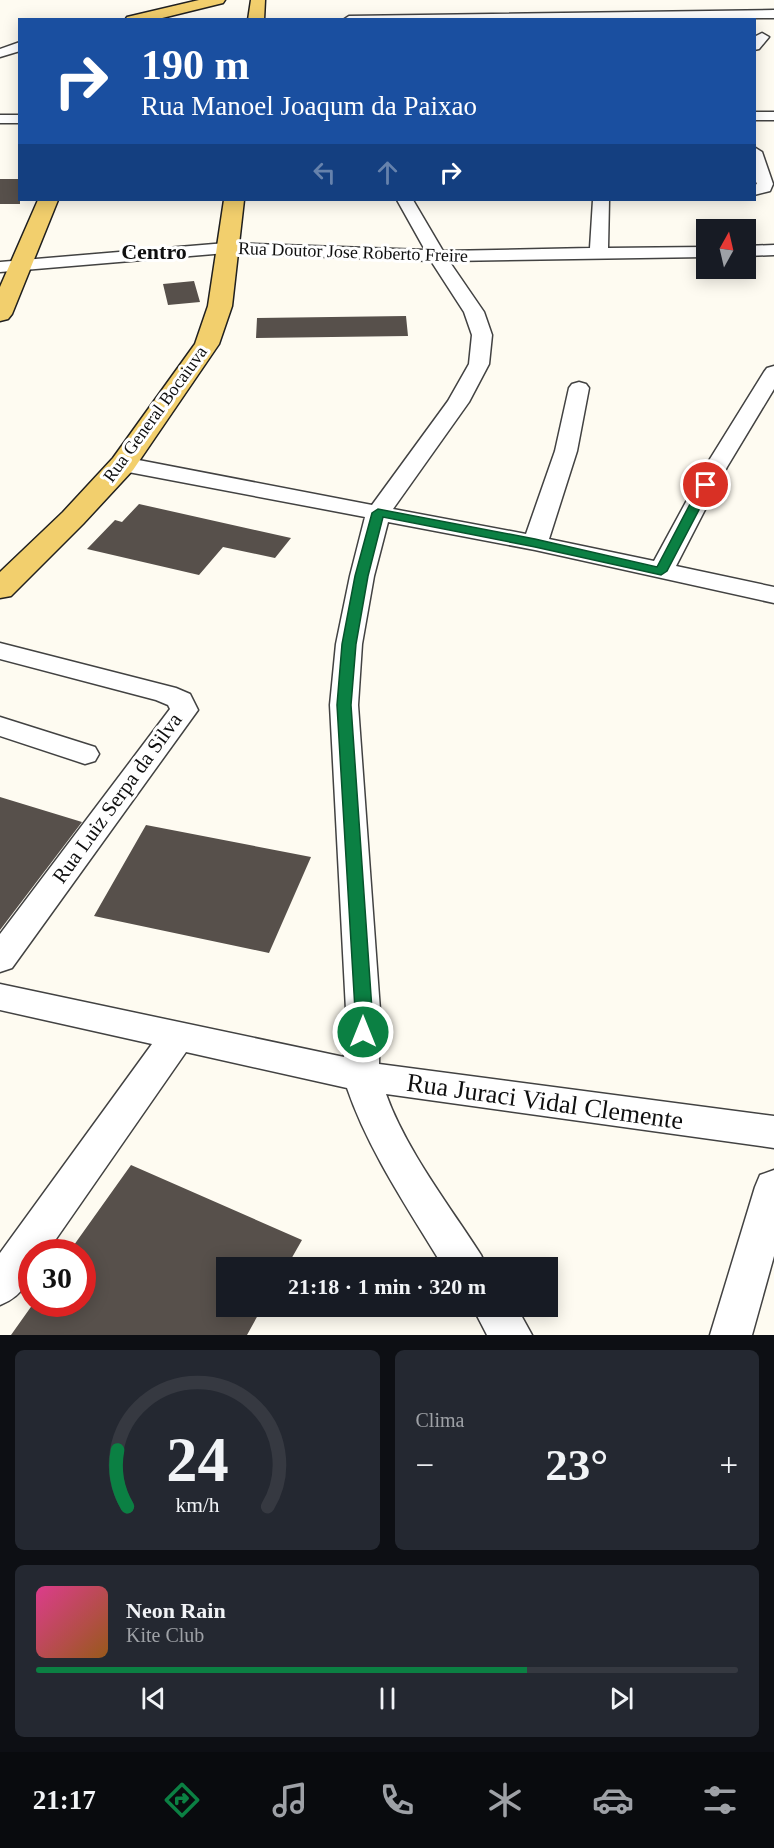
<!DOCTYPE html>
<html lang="pt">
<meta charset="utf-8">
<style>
body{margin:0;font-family:"Times New Roman",serif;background:#242831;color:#f1f3f6;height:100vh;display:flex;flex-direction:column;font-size:22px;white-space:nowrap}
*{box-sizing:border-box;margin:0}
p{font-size:20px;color:#9ea1a6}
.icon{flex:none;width:33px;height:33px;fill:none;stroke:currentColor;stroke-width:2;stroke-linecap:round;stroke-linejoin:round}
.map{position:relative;height:1335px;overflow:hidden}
.side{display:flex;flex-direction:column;gap:15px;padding:15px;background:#0d0f14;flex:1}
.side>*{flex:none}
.top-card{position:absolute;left:18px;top:18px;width:738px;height:183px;border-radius:0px;box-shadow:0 3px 15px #0003;background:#1a4fa0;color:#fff;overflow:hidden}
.needle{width:39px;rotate:8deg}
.fabs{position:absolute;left:696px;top:219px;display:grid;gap:12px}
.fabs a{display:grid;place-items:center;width:60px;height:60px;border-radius:0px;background:#171b24;box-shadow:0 3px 15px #0003;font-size:30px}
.speed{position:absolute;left:18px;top:1239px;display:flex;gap:12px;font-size:30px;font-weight:700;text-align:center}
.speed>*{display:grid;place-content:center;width:78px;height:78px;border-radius:50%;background:#171b24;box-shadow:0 3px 15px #0003;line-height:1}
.speed .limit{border:9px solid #d22;background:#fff;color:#111}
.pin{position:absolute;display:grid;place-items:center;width:51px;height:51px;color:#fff;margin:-26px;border:3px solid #fff;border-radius:50%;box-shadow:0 2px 6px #0007}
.me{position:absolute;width:66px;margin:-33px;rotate:0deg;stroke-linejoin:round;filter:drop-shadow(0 0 4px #0008)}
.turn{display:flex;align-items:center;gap:21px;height:126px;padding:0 24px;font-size:27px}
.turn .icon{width:78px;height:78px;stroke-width:2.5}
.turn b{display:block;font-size:42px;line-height:51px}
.lanes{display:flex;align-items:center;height:57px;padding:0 24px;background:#0003;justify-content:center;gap:30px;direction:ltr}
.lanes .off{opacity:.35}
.big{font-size:45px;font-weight:700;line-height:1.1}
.side .widget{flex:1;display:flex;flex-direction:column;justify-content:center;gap:9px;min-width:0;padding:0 21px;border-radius:9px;background:#242831}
.side .dial{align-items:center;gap:0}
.dial svg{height:156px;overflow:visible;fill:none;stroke:#363941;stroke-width:7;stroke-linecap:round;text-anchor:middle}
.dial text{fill:#f1f3f6;stroke:none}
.song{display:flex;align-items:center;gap:18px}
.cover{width:72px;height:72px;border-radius:9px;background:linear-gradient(135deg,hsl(330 70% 55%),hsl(30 70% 35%))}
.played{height:6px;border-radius:3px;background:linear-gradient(90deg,#0b8043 70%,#363941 70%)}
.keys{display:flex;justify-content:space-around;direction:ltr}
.heat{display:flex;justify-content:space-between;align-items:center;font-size:33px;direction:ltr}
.side .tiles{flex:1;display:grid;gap:15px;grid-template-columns:1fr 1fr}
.widget:last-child{grid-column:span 2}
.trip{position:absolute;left:216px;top:1257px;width:342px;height:60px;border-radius:0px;background:#171b24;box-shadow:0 3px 15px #0003;font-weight:700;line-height:60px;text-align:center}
.menu{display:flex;height:96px;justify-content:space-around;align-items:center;background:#090b0e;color:#9ea1a6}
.menu .icon{width:42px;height:42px}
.menu .selected{color:#0b8043}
.menu b{font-size:27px;color:#f1f3f6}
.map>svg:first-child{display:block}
</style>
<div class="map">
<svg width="774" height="1335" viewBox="0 0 774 1335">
<rect width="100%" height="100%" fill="#fefbf1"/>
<path fill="#57504b" d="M0 179H20V204H0Z
M194 281 200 302 168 305 163 284Z
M406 316 408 336 256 338 257 318Z
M139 504 291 538 275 558 223 547 199 575 87 549 115 520 122 522Z
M0 797 82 822 0 930Z
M146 825 311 857 269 953 94 916Z
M131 1165 302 1240 286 1268H226V1306H263L247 1335H11L33 1304H82V1252H69Z"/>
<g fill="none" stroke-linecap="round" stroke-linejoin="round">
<defs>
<path id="minor" d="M774 10V18L343 20 349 16Z
M762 33 769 37 759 49 754 50V37Z
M20 42V51L0 57V49Z
M754 112H774V120H754Z
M0 115H20V123H0Z
M754 147 762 152 773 184 770 191 754 195V185L757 184 754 177Z
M397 200H413L443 251 590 248 593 200H609L608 248 706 247V257L449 261 484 312 492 335 489 364 469 402 393 509 526 534 555 451 569 388 572 384 579 382 586 384 589 388 577 451 549 539 654 561 705 467 764 372 767 368 774 366V389L727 467 676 566 774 587V603L535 550 388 522 374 576 362 644 358 705 380 1010 379 1064 774 1116V1148L386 1094C406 1150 449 1205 481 1255L487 1268H444C409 1210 369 1152 347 1088L186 1052 47 1252H32C32 1278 25 1295 0 1305V1253L152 1044 0 1010V984L344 1057 346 1010 330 705 336 644 350 576 365 517 123 471 115 469 112 464 115 459 123 457 372 505 448 401 469 364 472 335 464 312 431 261 226 253 0 272V262L226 243 425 250Z
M774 245V255L746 256V246Z
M0 643 176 688 190 694 198 710 12 968 0 972V934L170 709 168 705 156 700 0 659Z
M0 717 95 747 99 754 95 761 85 764 0 736Z
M774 1170V1256L752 1335H710L755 1187 760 1175Z
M472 1306H516L532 1335H487Z"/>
<path id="major" d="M199 0H225L223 3 154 20H125L127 17Z
M251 0H265L264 20H248Z
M38 200H58L12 314 8 319 0 321V287Z
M224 200H244L232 306 219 344 133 470 83 524 11 596 0 598V572L63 512 113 458 195 344 208 306Z"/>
</defs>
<use href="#minor" stroke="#424242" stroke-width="3"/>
<use href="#major" stroke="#202020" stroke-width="3"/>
<use href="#minor" fill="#fff" fill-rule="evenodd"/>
<use href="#major" fill="#f2cf6d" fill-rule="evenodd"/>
</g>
<path fill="#0b8043" stroke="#07532c" stroke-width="1.5" d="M706 481 712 485 667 571 661 575 535 547 383 517 368 576 356 644 351 705 372 1010 371 1032 369 1037 363 1039 356 1037 354 1032 355 1010 337 705 342 644 355 576 372 513 378 509 535 539 657 567 700 485Z"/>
<g text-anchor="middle" stroke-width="6" stroke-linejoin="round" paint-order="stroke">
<g font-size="18" fill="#0f0f0f" stroke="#fff">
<text transform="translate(353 252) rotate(2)" y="6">Rua Doutor Jose Roberto Freire</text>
<text transform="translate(155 414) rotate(-54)" y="6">Rua General Bocaiuva</text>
</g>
<g font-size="21" fill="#0f0f0f" stroke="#fff">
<text transform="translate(117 798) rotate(-54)" y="7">Rua Luiz Serpa da Silva</text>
</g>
<g font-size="22" font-weight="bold" fill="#0f0f0f" stroke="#fff">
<text x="154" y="259">Centro</text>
</g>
<g font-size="26" fill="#0f0f0f" stroke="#fff">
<text transform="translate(545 1101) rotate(8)" y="9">Rua Juraci Vidal Clemente</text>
</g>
</g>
</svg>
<div class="fabs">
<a><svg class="needle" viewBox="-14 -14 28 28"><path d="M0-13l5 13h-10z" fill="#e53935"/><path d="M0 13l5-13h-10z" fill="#9ea1a6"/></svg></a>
</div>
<div class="speed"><div class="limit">30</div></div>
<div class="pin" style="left:706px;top:485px;background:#d93025"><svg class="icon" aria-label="arrive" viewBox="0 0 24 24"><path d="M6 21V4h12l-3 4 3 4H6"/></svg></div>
<svg class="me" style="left:363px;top:1032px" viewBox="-20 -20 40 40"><circle r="17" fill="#0b8043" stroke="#fff" stroke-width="3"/><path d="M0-11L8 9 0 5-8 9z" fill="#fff"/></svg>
<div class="trip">21:18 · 1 min · 320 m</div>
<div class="top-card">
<div class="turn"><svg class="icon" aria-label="right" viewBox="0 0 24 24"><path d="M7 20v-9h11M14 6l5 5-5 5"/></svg><div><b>190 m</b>Rua Manoel Joaqum da Paixao</div></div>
<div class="lanes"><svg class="icon off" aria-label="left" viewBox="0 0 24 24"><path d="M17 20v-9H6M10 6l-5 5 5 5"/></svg><svg class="icon off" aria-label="ahead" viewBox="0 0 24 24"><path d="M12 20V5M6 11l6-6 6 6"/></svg><svg class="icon" aria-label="right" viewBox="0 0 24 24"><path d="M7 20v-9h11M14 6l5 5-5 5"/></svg></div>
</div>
</div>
<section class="side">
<div class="tiles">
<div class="widget dial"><svg viewBox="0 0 100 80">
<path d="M14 69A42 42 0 1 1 86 69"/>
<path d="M14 69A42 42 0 0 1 9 40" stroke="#0b8043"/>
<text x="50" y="56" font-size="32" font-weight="700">24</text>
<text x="50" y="72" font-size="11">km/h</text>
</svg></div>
<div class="widget"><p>Clima</p>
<div class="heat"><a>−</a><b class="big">23°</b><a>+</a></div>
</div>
<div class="widget">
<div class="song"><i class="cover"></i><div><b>Neon Rain</b><p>Kite Club</p></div></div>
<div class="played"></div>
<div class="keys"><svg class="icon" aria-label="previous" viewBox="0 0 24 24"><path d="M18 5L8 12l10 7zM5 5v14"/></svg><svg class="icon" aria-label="pause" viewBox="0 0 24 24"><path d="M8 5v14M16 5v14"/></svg><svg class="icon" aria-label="next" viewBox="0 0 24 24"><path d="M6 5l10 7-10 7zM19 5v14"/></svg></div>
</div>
</div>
</section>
<nav class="menu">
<b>21:17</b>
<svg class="icon selected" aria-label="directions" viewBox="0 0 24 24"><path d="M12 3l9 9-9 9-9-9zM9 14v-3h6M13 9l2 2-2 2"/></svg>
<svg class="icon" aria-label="music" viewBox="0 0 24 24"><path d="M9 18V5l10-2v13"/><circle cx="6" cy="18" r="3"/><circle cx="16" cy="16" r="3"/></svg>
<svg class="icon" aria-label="phone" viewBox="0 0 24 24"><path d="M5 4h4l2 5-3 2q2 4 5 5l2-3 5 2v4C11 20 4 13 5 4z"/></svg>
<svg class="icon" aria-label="climate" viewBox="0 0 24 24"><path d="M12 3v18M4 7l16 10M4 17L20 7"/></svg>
<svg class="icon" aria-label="car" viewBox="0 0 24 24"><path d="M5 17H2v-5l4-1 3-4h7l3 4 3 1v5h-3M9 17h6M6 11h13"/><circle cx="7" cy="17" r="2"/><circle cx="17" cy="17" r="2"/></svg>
<svg class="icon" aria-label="filters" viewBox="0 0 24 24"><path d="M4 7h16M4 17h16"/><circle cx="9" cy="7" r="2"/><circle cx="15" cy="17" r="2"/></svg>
</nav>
